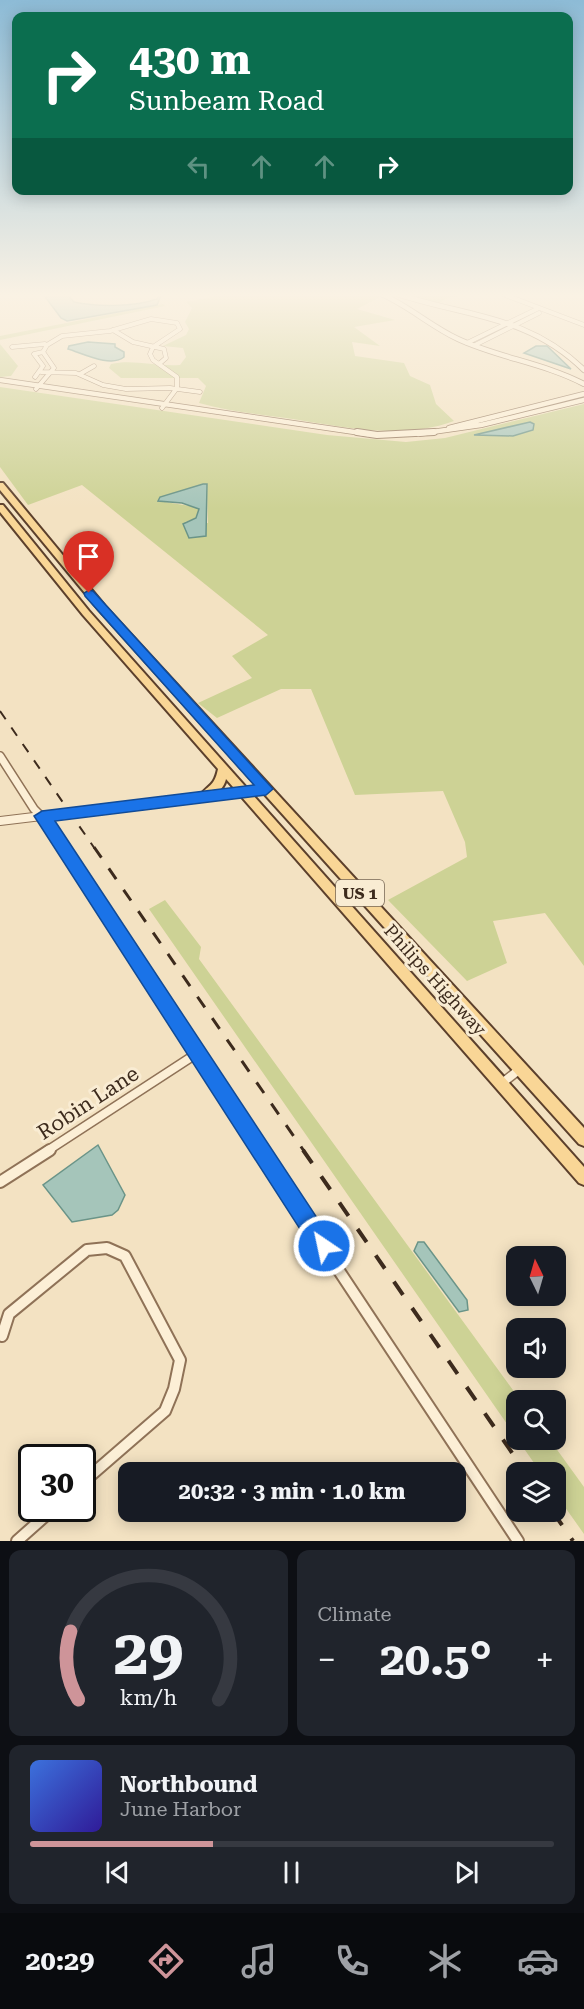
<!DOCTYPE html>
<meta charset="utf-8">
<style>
body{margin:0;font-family:"Roboto Serif",serif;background:#20242c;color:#f1f3f6;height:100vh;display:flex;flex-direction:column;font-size:22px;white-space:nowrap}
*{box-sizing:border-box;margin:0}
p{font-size:20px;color:#9ea1a6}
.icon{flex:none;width:33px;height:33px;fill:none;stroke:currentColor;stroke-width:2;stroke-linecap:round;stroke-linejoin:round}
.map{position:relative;height:1541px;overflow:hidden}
.details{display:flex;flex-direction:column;gap:9px;padding:9px;background:#0d0f14;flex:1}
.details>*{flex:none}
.guide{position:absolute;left:12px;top:12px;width:561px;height:183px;border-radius:12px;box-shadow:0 3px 15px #0003;background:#0b6e4f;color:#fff;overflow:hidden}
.needle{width:39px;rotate:355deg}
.buttons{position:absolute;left:506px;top:1246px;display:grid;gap:12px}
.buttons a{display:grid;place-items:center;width:60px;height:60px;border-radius:12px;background:#171b24;box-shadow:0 3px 15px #0003;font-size:30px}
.speed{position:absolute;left:18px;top:1444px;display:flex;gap:12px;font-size:30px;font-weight:700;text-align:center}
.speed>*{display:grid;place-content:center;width:78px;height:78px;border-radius:50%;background:#171b24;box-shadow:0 3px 15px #0003;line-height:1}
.speed .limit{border:3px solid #111;border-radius:9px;background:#fff;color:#111}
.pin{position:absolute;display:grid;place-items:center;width:51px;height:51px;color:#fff;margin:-62px -26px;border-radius:50% 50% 50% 0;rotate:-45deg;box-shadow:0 0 6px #0007}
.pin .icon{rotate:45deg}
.me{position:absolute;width:66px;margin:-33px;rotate:326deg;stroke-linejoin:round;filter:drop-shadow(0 0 4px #0008)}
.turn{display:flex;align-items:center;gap:21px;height:126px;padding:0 18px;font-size:27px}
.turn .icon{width:78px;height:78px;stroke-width:2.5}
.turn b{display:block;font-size:42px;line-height:51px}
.lanes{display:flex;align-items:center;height:57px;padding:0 18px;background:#0003;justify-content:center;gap:30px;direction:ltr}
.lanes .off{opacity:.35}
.big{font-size:45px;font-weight:700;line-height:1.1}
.details .widget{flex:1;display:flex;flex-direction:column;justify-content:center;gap:9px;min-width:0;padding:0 21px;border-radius:12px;background:#20242c}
.details .dial{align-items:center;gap:0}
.dial svg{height:156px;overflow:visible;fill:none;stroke:#363941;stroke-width:7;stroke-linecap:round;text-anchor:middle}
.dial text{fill:#f1f3f6;stroke:none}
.song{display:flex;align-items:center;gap:18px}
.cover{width:72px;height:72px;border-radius:9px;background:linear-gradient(135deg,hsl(220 70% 55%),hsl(250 70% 35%))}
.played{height:6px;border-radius:3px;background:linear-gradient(90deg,#ce9499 35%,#363941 35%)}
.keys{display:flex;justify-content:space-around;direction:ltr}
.heat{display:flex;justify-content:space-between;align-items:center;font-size:33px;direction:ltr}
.details .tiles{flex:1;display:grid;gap:9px;grid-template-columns:1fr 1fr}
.widget:last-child{grid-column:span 2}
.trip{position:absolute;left:118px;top:1462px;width:348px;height:60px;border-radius:12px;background:#171b24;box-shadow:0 3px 15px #0003;font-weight:700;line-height:60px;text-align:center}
.tabs{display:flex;height:96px;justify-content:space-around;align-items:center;background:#090b0e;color:#9ea1a6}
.tabs .icon{width:42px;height:42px}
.tabs .current{color:#ce9499}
.tabs b{font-size:27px;color:#f1f3f6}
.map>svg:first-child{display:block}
</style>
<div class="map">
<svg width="584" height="1541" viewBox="0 0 584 1541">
<rect width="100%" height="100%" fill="#f3e2c2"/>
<path fill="#cdd295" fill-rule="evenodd" d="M217 293H374L382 296 357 309 395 320 354 327 380 346 352 342 355 356 404 363 410 376 430 385 436 404 454 421C400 441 340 426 286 418 257 414 227 411 199 403L206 386 198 378H121L109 368 111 364C133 359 157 367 180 365L186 357 183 348 163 346 186 335 189 329 185 322 192 308 186 302 213 297Z
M399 293H482L448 298 437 304Z
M163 304 165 306 0 340V336Z
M0 344 18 366 11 376 0 377Z
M0 387 327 435 406 442 445 438 584 404V966L545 913 493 921 507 963 467 981 388 900 467 857 465 842 443 791 355 795 311 689H281L217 718 198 703 252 678 232 656 268 635 82 485 28 505 0 467ZM207 484 208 523 185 522 196 518 199 509 196 507 159 501Z
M165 900 201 947 199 959 521 1401H516V1437L149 909Z
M518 1440H550L584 1487V1534L555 1493V1473H541Z"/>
<path fill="#a5c5ba" stroke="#6a9488" stroke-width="1.5" d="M66 293 74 302C97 307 134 307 157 299L159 293H162L157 305 67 321 61 318 43 294Z
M88 342 115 344V347L124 352V357C111 368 82 353 68 349L69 346Z
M536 346H547L571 369 524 353Z
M530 422 534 424 533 430 513 436 474 435Z
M203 484H207L206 536 189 538 183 524 196 518 199 509 182 503 158 501 160 497Z
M98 1145 125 1195 118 1210 112 1215 72 1222 43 1185Z
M418 1242H424L467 1300 468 1310 459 1312 414 1251Z"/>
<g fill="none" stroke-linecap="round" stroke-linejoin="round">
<defs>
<path id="minor-far3" d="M500 293 584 325
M113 330 133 342 164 349 166 358 159 364
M467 343 539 308
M475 345 539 313
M12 347 45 344
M41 372 76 373 103 385 126 389 170 388 200 392
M80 374 94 366
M35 377 43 366 34 354 43 352
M36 389 54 368 43 352 47 345 62 336 110 331 151 319 177 323 180 329 153 347 150 354 153 360 177 377V388L162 408"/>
<path id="minor-far2" d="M0 756 34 809 50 825 65 849"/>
<path id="minor-far1" d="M64 847 260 1151
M501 1084 520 1069
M47 1151 196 1054"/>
<path id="minor" d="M259 1150 518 1541
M0 1182 50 1150
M2 1336 9 1314 87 1250 107 1248 125 1256 180 1360 174 1389 165 1411 82 1483
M17 1541 53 1509"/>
<path id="tertiary-far2" d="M379 293C408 305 430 326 458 339 499 358 544 363 584 384
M394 293C465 317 527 314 584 370
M0 380 368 434
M449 428 584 394
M418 434 481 425 584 400"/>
<path id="tertiary-far1" d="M357 432 377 435 434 432"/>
<path id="tertiary" d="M0 821 266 789"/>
<path id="primary" d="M0 483H3L105 606 584 1128V1146L579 1144 99 610 0 490Z
M0 505H3L89 611 584 1167V1185L579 1183 226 779C224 789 211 802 200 800L199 797C208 784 214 788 218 769L83 615 0 512Z"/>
</defs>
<use href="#minor-far3" stroke="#8f7257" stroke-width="5"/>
<use href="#minor-far2" stroke="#8f7257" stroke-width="10"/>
<use href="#minor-far1" stroke="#8f7257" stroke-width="11"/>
<use href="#minor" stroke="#8f7257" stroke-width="14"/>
<use href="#tertiary-far2" stroke="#8f7257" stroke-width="6"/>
<use href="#tertiary-far1" stroke="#8f7257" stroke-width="8"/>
<use href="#tertiary" stroke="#8f7257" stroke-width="10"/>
<use href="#primary" stroke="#5c402c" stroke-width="4"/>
<use href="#minor-far3" stroke="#fcefd6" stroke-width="4"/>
<use href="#minor-far2" stroke="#fcefd6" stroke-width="7"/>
<use href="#minor-far1" stroke="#fcefd6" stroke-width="8"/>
<use href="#minor" stroke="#fcefd6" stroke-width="10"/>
<use href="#tertiary-far2" stroke="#fcefd6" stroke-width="4.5"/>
<use href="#tertiary-far1" stroke="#fcefd6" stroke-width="6"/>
<use href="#tertiary" stroke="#fcefd6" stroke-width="8"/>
<use href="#primary" fill="#f9d696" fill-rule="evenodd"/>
<path stroke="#3d2b1d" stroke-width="2" stroke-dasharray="10 10" stroke-linecap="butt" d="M0 711 95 849"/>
<path stroke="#3d2b1d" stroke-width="3" stroke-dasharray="13 13" stroke-linecap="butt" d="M94 847 304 1151"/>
<path stroke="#3d2b1d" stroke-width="4" stroke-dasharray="16 16" stroke-linecap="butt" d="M303 1150 526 1473
M553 1512 573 1541"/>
</g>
<linearGradient id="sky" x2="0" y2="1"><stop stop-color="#8dbbd6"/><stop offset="0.58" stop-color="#faf2e4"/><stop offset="1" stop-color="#faf2e4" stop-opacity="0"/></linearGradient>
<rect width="584" height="509" fill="url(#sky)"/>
<path fill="#1a73e8" stroke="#114b97" stroke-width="1.5" d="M89 590 93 591 273 789 266 795 55 821 331 1239 334 1246 331 1254 324 1257 316 1254 34 816 42 811 254 785 85 596 84 593Z"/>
<g text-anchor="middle" stroke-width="6" stroke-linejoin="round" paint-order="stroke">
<rect fill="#f9ecd3" stroke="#756554" stroke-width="1.5" x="336" y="880" width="48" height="26" rx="4.5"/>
<g font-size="16" font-weight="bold" fill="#3d2b1d">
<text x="360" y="899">US 1</text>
</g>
<g font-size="18" fill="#3d2b1d" stroke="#f9ecd3">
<text transform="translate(435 980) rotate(48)" y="6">Philips Highway</text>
</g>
<g font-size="21" fill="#3d2b1d" stroke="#f9ecd3">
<text transform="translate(88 1103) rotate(-33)" y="7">Robin Lane</text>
</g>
</g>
</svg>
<div class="buttons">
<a><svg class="needle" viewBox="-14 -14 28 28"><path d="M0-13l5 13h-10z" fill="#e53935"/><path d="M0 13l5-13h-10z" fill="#9ea1a6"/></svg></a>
<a><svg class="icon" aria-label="sound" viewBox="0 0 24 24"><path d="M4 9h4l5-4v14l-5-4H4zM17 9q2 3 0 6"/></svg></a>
<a><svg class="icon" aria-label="search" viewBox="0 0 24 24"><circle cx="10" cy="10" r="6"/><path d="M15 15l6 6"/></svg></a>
<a><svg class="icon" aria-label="layers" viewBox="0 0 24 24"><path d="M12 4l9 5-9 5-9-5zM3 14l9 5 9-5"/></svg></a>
</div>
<div class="speed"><div class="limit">30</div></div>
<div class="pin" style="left:89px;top:593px;background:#d93025"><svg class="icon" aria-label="arrive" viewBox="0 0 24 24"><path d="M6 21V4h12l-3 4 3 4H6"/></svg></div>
<svg class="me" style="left:324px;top:1246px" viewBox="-20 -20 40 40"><circle r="17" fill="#1a73e8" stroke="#fff" stroke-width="3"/><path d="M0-11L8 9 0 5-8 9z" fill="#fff"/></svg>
<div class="trip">20:32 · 3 min · 1.0 km</div>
<div class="guide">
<div class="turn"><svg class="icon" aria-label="right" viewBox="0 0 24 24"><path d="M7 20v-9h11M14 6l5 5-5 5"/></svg><div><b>430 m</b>Sunbeam Road</div></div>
<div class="lanes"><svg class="icon off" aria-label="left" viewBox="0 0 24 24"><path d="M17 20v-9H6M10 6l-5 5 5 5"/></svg><svg class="icon off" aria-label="ahead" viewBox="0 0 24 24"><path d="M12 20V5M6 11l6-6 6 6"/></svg><svg class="icon off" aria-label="ahead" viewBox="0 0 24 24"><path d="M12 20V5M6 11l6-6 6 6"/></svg><svg class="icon" aria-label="right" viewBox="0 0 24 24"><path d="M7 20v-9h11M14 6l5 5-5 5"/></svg></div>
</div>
</div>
<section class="details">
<div class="tiles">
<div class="widget dial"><svg viewBox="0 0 100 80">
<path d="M14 69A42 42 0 1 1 86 69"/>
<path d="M14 69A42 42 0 0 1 10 34" stroke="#ce9499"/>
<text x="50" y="56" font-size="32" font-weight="700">29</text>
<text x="50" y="72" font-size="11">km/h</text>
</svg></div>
<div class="widget"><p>Climate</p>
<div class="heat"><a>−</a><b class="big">20.5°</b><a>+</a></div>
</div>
<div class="widget">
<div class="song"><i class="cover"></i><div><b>Northbound</b><p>June Harbor</p></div></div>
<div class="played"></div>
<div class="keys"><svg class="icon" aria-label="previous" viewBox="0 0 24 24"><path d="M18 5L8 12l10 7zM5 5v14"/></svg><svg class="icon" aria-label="pause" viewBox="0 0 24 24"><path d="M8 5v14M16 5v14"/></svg><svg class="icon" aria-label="next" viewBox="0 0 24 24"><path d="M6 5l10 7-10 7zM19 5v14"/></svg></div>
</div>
</div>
</section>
<nav class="tabs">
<b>20:29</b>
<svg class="icon current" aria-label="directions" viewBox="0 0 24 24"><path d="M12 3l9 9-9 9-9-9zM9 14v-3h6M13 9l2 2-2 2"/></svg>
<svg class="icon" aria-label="music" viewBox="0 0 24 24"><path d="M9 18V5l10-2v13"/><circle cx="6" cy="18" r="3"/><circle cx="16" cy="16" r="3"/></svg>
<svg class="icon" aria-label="phone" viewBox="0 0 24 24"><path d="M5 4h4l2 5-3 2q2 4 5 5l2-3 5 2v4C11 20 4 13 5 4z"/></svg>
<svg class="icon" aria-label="climate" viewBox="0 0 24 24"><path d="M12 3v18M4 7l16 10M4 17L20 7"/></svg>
<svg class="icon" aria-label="car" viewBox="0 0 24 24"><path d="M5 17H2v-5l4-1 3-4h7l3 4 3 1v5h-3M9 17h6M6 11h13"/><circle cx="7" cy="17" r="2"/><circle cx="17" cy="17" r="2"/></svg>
</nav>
